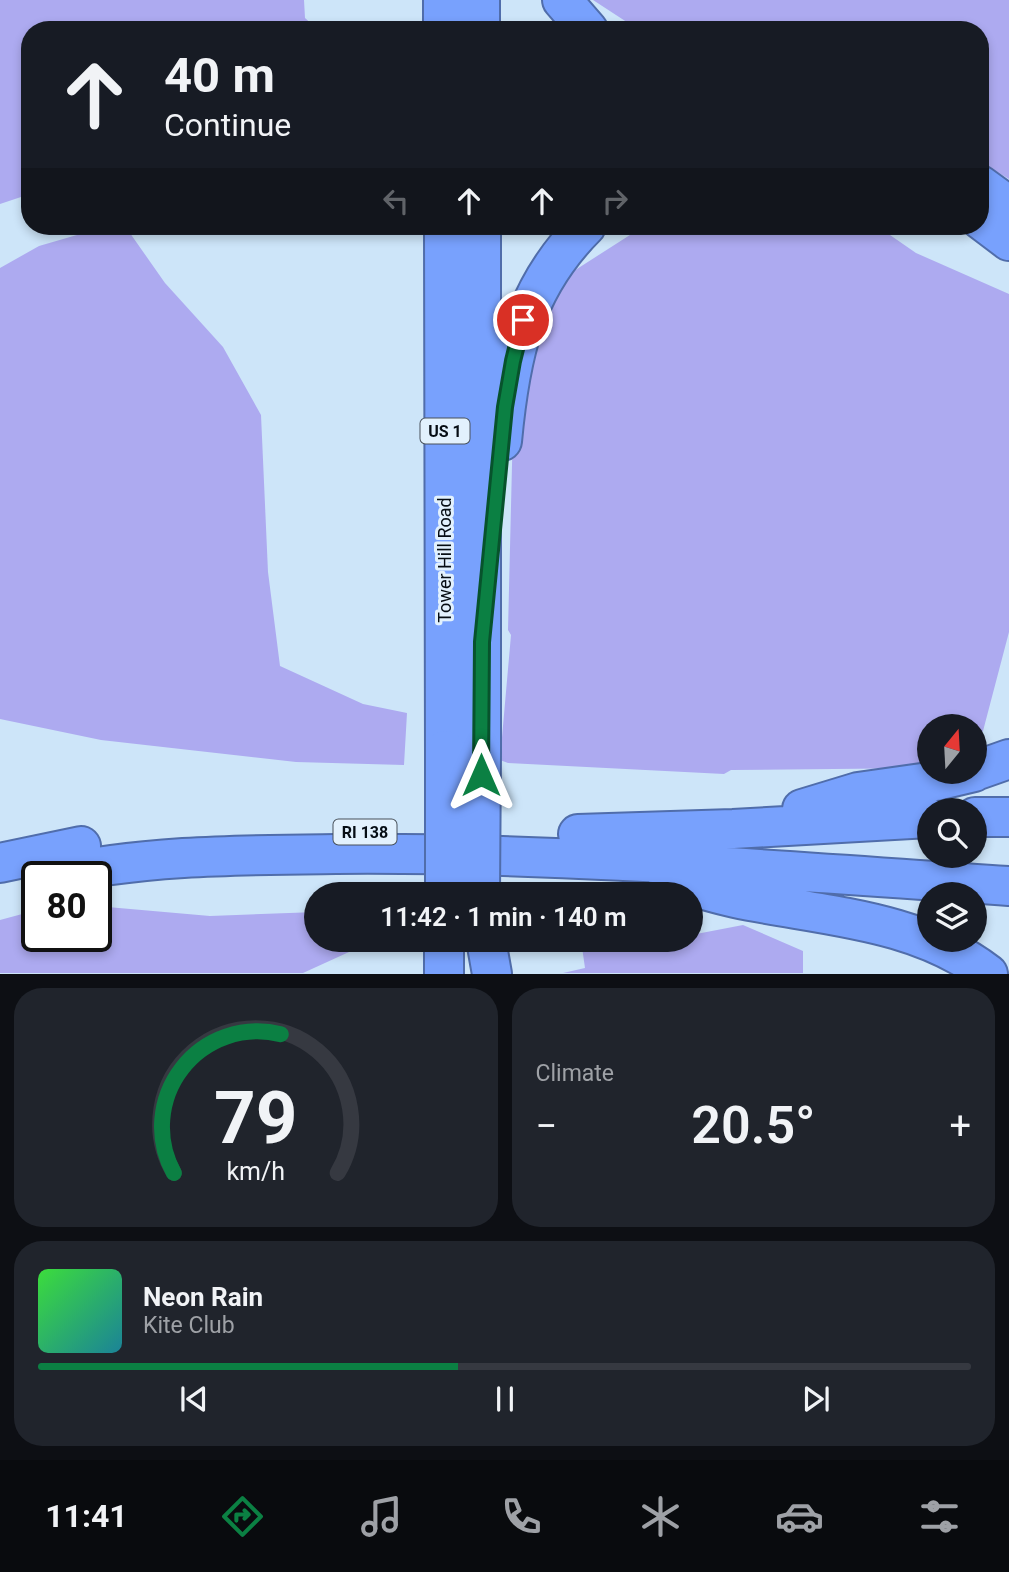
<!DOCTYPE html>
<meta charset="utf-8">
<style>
body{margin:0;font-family:Roboto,sans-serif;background:#20242c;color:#f1f3f6;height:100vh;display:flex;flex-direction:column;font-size:26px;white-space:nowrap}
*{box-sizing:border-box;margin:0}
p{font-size:23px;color:#9ea1a6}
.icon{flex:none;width:38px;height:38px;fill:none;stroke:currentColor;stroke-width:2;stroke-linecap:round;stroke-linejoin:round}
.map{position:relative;height:974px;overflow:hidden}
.details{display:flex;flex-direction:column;gap:14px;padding:14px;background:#0d0f14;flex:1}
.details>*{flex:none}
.top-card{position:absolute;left:21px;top:21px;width:968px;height:214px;border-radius:28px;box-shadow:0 4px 10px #0003;background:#171b24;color:#f1f3f6;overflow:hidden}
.needle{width:46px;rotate:18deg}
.controls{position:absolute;left:917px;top:714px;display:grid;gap:14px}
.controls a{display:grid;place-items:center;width:70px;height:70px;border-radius:50%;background:#171b24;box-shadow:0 4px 10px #0003;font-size:35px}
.speed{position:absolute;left:21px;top:861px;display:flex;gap:14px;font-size:35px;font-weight:700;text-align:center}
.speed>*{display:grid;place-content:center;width:91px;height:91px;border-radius:50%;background:#171b24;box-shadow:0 4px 10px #0003;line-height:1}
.speed .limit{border:4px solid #111;border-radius:10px;background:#fff;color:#111}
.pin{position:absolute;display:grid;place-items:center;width:60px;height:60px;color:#fff;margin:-30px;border:4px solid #fff;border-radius:50%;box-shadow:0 2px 7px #0007}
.me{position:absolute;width:77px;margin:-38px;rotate:0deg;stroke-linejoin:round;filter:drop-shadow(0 0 5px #0008)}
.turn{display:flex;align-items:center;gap:24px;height:147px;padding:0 28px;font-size:32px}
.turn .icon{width:91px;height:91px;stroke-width:2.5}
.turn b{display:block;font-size:49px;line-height:60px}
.lanes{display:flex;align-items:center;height:66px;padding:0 28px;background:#0003;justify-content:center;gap:35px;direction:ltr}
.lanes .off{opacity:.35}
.big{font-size:52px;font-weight:600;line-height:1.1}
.details .card{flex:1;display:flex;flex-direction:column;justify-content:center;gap:10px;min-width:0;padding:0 24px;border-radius:28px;background:#20242c}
.details .dial{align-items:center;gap:0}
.dial svg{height:182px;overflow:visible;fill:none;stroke:#363941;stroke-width:7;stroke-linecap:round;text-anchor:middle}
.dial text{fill:#f1f3f6;stroke:none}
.song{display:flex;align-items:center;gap:21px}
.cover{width:84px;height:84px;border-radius:10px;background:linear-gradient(135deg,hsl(120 70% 55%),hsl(190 70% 35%))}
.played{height:7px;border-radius:4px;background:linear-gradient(90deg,#0b8043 45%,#363941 45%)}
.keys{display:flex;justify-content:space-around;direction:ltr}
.heat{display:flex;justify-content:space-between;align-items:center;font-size:38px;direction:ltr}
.details .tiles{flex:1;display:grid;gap:14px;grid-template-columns:1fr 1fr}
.card:last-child{grid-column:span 2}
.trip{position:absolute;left:304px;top:882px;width:399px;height:70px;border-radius:35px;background:#171b24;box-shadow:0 4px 10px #0003;font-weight:600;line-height:70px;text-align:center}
.dock{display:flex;height:112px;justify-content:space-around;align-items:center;background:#090b0e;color:#9ea1a6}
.dock .icon{width:49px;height:49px}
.dock .current{color:#0b8043}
.dock b{font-size:32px;color:#f1f3f6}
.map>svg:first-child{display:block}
</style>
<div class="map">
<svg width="1009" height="974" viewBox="0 0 1009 974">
<rect width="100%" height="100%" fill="#cde5f9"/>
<path fill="#adaaf0" d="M0 0H304L305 18 318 30H30V194L0 204Z
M593 0H1009V179L980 162V30H639Z
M108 226H125L165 283 223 347 261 415 268 572 280 666 363 704 407 713 404 765 296 762 101 740 0 719V268L39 246Z
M644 226H877L916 253 1009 294V632L983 731 975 737V726H929V768L731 770 724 774 508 763 500 760 511 635 508 630 513 424 555 283Z
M96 906 210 916 317 912V940H360V947L303 973H0V920L37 910V936H96Z
M743 925 803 951V973H563L585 968 581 940H691V935Z"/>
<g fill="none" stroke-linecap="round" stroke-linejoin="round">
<defs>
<path id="highway" d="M443 0V30
M480 0V30
M562 0 588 30
M980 185 1009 206
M980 219 1009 241
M444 226 445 750
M481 226V751
M502 441C510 356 523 289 586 226
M975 771 1009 759
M802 809 858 792 936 781 974 772
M975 817H1009
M578 834 733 829 929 818
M0 863 81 846
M46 877C138 855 242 855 336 854 561 852 785 871 1009 886
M668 879C690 886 712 893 735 898 820 916 915 918 988 974
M486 940 492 974
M444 974V940"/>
</defs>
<use href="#highway" stroke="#506dab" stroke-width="42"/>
<use href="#highway" stroke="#78a1fd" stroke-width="38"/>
<defs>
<path id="highway-bridge" d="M445 894V750
M480 894 481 751"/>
</defs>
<use href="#highway-bridge" stroke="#506dab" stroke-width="42" stroke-linecap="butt"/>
<use href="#highway-bridge" stroke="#78a1fd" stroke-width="38"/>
</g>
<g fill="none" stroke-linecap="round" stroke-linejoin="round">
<defs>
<path id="route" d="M481 775 482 642 505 407 513 361 523 320"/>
</defs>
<use href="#route" stroke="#07532c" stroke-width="18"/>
<use href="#route" stroke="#0b8043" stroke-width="12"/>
</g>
<g text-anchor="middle" stroke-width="6" stroke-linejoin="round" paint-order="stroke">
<g fill="#e2f1fd" stroke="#48515a" stroke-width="2">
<rect x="420.5" y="418.5" width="49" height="25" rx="5"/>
<rect x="333.5" y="819.5" width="63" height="25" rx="5"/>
</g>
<g font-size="16" font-weight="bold" fill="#060d14">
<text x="445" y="437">US 1</text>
<text x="365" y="838">RI 138</text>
</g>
<g font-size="18" fill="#060d14" stroke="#e2f1fd">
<text transform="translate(445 560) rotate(-90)" y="6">Tower Hill Road</text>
</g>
</g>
</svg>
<div class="controls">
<a><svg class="needle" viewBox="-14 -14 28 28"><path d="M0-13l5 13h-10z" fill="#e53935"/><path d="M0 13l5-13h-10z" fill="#9ea1a6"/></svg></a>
<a><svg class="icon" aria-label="search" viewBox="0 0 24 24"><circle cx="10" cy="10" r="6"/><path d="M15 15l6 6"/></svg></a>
<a><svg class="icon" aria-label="layers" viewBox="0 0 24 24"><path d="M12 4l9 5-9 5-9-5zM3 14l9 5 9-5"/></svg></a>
</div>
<div class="speed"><div class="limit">80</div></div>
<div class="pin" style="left:523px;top:320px;background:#d93025"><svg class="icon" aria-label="arrive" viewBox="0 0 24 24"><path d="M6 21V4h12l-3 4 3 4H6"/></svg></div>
<svg class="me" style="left:481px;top:775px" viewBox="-20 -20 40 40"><path d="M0-17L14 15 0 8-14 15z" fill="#0b8043" stroke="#fff" stroke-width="4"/></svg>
<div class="trip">11:42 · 1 min · 140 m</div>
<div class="top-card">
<div class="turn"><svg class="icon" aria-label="ahead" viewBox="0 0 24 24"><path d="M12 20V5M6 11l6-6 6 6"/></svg><div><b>40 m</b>Continue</div></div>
<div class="lanes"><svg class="icon off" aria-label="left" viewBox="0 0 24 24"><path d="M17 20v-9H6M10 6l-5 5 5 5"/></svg><svg class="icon" aria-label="ahead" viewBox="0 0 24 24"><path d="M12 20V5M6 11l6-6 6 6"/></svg><svg class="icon" aria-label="ahead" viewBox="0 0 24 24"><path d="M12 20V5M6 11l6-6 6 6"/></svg><svg class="icon off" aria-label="right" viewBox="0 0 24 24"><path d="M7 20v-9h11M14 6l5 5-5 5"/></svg></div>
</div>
</div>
<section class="details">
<div class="tiles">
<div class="card dial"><svg viewBox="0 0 100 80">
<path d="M14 69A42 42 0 1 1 86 69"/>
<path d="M14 69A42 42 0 0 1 61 8" stroke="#0b8043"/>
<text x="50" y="56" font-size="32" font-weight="700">79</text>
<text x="50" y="72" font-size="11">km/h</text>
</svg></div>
<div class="card"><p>Climate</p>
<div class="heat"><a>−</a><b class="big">20.5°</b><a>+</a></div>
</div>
<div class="card">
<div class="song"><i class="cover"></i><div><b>Neon Rain</b><p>Kite Club</p></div></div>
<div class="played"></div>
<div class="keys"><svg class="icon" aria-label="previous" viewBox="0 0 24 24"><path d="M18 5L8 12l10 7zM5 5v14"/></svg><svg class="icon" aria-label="pause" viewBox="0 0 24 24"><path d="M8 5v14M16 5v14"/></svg><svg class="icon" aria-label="next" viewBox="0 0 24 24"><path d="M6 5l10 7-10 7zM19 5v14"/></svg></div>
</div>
</div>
</section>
<nav class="dock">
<b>11:41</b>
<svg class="icon current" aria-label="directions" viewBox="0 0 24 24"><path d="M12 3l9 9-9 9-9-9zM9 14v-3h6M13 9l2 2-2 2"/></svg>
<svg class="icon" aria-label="music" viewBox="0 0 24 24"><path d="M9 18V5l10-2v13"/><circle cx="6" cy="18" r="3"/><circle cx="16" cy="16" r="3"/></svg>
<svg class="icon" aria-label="phone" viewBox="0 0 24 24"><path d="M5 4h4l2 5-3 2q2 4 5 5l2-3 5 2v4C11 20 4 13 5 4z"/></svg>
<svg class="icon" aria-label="climate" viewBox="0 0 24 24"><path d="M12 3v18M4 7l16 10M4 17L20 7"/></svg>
<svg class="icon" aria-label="car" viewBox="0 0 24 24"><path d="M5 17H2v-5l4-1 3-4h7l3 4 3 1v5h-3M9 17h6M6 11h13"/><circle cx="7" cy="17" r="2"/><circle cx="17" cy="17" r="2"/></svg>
<svg class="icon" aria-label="filters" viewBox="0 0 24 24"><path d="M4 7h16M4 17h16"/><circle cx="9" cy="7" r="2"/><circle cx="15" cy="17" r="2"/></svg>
</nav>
